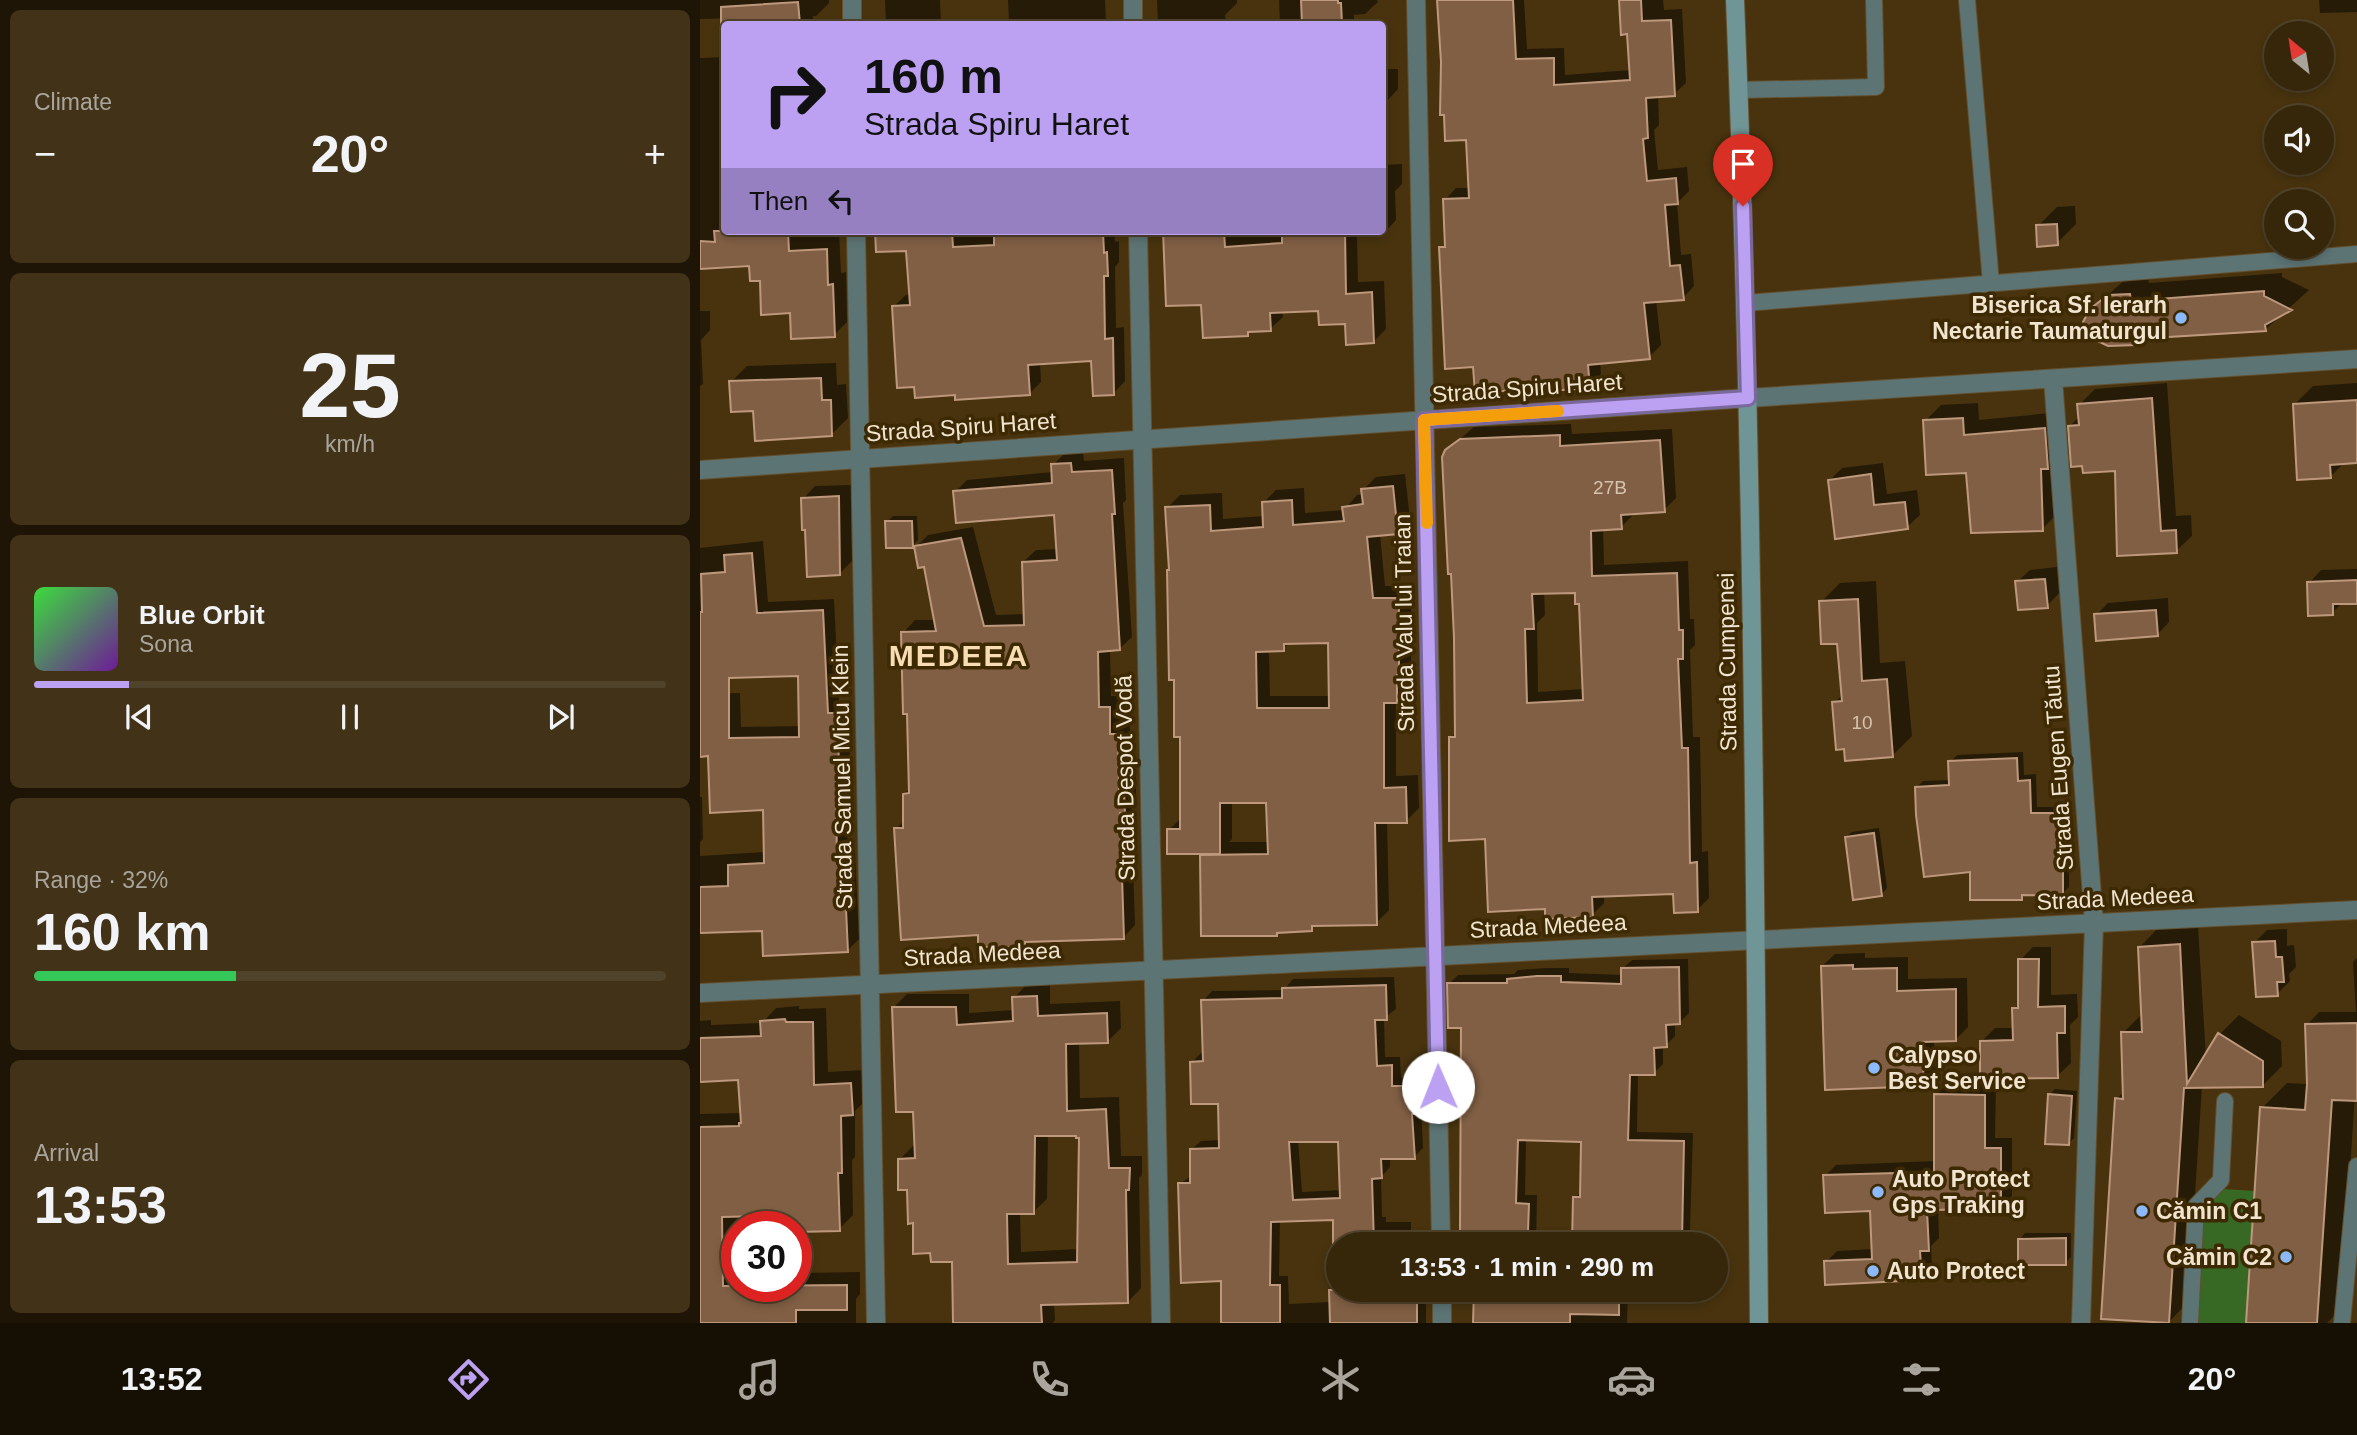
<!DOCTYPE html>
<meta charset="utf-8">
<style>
body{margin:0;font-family:Arial,sans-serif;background:#413218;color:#f1f3f6;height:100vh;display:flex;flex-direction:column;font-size:26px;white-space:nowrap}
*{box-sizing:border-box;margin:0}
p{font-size:23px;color:#aaa59c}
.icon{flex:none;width:38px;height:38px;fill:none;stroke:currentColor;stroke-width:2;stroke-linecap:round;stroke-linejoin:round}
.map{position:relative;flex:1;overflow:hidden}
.drawer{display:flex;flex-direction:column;gap:10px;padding:10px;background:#1e1506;width:700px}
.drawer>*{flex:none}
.top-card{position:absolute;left:21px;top:21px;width:665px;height:214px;border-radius:7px;box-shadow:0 4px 10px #0003,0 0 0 2px #50432b;background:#bca0f2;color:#111;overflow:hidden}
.needle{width:46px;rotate:330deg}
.buttons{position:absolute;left:1564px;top:21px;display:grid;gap:14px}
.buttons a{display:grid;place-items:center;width:70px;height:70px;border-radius:50%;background:#36260a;box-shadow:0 4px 10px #0003,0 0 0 2px #50432b;font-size:35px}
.speed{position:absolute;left:21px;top:1211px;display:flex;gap:14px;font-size:35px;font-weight:700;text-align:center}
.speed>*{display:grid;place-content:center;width:91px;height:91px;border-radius:50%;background:#36260a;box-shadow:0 4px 10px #0003,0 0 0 2px #50432b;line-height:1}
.speed .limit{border:10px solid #d22;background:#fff;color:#111}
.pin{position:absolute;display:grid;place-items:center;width:60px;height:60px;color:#fff;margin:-72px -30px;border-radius:50% 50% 50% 0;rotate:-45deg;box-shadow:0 0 7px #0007}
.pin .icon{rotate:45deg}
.me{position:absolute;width:77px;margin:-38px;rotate:359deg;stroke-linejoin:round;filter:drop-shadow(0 0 5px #0008)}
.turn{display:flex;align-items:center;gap:24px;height:147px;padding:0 28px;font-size:32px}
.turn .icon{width:91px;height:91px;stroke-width:2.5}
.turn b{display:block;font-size:49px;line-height:60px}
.then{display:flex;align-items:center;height:66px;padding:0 28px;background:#0003;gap:14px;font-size:26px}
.big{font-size:52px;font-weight:800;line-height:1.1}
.drawer .tile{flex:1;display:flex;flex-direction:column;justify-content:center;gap:10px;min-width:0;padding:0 24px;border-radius:10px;background:#413218}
.drawer .dial{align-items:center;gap:0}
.dial b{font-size:91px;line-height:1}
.song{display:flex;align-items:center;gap:21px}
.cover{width:84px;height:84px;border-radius:10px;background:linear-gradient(135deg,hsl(120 70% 55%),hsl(280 70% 35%))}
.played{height:7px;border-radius:4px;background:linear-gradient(90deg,#bca0f2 15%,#50432b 15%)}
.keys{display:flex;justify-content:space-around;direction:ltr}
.heat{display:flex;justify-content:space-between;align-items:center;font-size:38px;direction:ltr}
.charge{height:10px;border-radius:5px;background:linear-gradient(90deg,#34c759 32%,#50432b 0)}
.trip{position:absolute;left:626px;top:1232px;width:402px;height:70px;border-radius:35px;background:#36260a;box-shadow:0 4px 10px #0003,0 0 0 2px #50432b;font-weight:800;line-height:70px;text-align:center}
.tabs{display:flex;height:112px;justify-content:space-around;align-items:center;background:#160f04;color:#aaa59c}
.tabs .icon{width:49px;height:49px}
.tabs .current{color:#bca0f2}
.tabs b{font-size:32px;color:#f1f3f6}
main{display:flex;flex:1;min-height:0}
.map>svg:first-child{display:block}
</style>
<main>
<section class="drawer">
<div class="tile"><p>Climate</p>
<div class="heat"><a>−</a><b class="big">20°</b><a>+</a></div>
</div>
<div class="tile dial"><b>25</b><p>km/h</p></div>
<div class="tile">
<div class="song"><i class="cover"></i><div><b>Blue Orbit</b><p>Sona</p></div></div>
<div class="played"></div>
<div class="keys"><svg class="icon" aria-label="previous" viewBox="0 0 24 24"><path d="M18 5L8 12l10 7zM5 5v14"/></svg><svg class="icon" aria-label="pause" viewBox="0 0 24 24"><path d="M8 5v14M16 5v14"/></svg><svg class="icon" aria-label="next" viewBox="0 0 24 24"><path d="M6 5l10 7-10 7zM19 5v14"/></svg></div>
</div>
<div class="tile"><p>Range · 32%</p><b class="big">160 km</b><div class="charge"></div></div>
<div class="tile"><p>Arrival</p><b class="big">13:53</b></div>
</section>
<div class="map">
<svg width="1657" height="1323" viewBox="0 0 1657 1323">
<rect width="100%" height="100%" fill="#48330e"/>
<path fill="#376924" d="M1523 1189 1555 1191 1546 1323H1497L1504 1208Z"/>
<path fill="#0007" fill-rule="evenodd" d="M0 0H129V3L116 16H113L114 24H44V18L0 19Z
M185 0H240L241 24H186Z
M308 0H405L406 24H309Z
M457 0H537V3L525 15 526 24H458Z
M579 0H677L678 2 665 14 654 15V24H580Z
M739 0H824L827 49 864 48 865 75 931 70 929 32 921 0H963L964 10 982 9 986 83 974 94 958 95 959 125 954 130 958 170 987 167 989 191 977 203 981 255 991 254 994 286 983 298 956 300 961 345 949 357 900 362 901 374 889 386 836 387 775 365 741 248 747 242 745 200 756 188H770L768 139 742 62Z
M1619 0H1657V12L1620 13Z
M24 57V231H139L141 273 146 272 147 322 134 335 91 312 50 264 0 267V58Z
M682 69H698V89L686 102H682Z
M702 164V184L695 191 696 220 684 233 657 234 658 282 684 281 686 329 673 342 647 322 620 309 582 311 583 317 570 329 552 330 547 334 503 304 465 231H682V165Z
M1375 206 1376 224 1357 243 1338 226 1357 207Z
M177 231H414L415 242 419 241V262L415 267 416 328 424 327 425 381 414 393 393 360 340 363 341 382 329 394H257L194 306 206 295 211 294 208 249Z
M1582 273V277L1609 290 1565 330 1441 337 1435 343 1391 310 1428 277 1448 276 1449 283Z
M0 311H10V330L1 340 3 384 0 386Z
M136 363 137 385 146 384 148 418 132 434 54 409 31 382 47 366Z
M1467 383 1476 516 1491 515 1492 536 1476 551 1418 554 1416 469 1370 426 1380 416 1379 405 1395 389Z
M1657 383V462L1644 463 1631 476 1594 405 1613 386Z
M1278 403 1279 420 1361 412 1358 513 1342 529 1268 471 1225 421 1241 405Z
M871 424 872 434 972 429 976 498 964 510 933 512V515L921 527 903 528 904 565 988 561 990 619H994L995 645 990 650 993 737H1000L1002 852 1008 851 1009 898 997 910 975 893 904 895V903L892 915 846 907 787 837 751 738 756 732V638L746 451 774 427ZM877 591 881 602 884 689 838 692 837 623 845 615 844 592Z
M383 452 384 461 424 458 426 500 423 503 432 637 419 649H410L411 696H422V722H430V777H436V799L431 804 435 925 423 938 328 941 324 945 280 933 196 829 205 820 204 794 210 788 208 713 203 633 215 620H235L226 565 216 547 228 535 273 527 296 615 326 614 323 562 336 550 358 549 356 513 255 492 267 480 353 472V465L365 453Z
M1183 463 1187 494 1217 490 1220 515 1207 527 1130 480 1142 468Z
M705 474 710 519 697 532 680 534 685 586H711V661L709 663V688L696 701V776L718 775 719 808 706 821H687L689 910 676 923 617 924 611 929 580 931 576 934 502 855 505 852 469 830 481 818 482 735 467 508 480 495 522 493 523 519 564 516 563 503 576 490 604 488 605 513 644 510 657 495 664 494 663 490 676 477ZM629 641 630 696H570L569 650 583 649 590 642ZM532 801 568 802 569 842H529L532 839Z
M151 485 152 561 139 574 103 499 115 486Z
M193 516H217L218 540 212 546 187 522Z
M63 541 68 602 134 599 139 702H149L150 767 147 770 148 854 155 853 159 939 147 951 64 929 0 931V856L66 852 65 808 10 754 0 755V694L40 693 41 727 101 726 100 674 0 649V548Z
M1357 567 1359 593 1347 606 1317 582 1330 570Z
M1657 569V602H1643L1632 613 1609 583 1621 570Z
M1176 581 1180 663 1205 661 1212 736 1193 755 1134 703 1143 694 1138 642 1121 602 1140 583Z
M1468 598 1469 622 1457 635 1396 615 1408 603Z
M1323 752 1324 775 1336 774 1337 807H1363V864H1369V887L1362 894H1326L1322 898 1272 870 1216 788 1223 781 1251 780 1250 762 1257 755Z
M0 797H2L3 839 0 842Z
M1179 828 1187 888 1182 894 1146 837 1152 832Z
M1498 926 1506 1058 1520 1034 1539 1015 1581 1041 1582 1066 1563 1085 1502 1086 1488 1302 1469 1322 1417 1099 1424 1091 1423 1033 1442 1014 1439 948 1458 928Z
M1587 929V946L1594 945 1596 967 1589 974 1590 981 1577 994 1554 943 1567 930Z
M1333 947H1351V995L1377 994 1378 1017 1370 1025 1371 1063 1357 1076 1282 1041 1295 1028H1315L1314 1009 1319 1003 1320 960Z
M1165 953V958L1208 957V979L1267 978 1268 1027 1256 1039 1234 1040 1235 1072 1223 1084 1122 966 1135 954Z
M1657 958V1081L1607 1025 1619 1012H1656L1653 962Z
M988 959 989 1013 979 1023H975V1036L966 1045 963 1046V1064L954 1073H938L937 1132 993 1133 990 1230 981 1240 964 1239V1244H874L875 1198 882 1191 883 1140 826 1139 825 1195H837L836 1244H761L763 1026 749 984 758 975 814 974 818 970 847 968H869V973L923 975 922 969 932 960Z
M694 977 696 1009 684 1018 685 1057H700L701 1078H723V1103L721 1105 723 1148 714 1157 690 1158V1167L681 1177 682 1217H686V1222H711V1238H725L726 1244H639V1290H726V1323H523L522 1280 480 1184 492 1175 491 1150 501 1141 521 1140 520 1102 492 1062 501 1053H504L503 1001 512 991 584 990 593 979ZM598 1140H640L641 1190 602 1192ZM634 1218 635 1277 631 1281V1302L589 1304 588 1276H579L580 1220Z
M327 984H350V1004L420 1001 421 1028 408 1041 379 1042 380 1098 419 1097 421 1156H442V1175L439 1178 441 1288 428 1302 354 1303 355 1320 353 1323H254V1260L232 1252 215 1222 209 1188 199 1160 213 1146H216L215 1110 194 1007 207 994H269V1013L314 1010V998ZM348 1134 381 1136 379 1249 321 1252 320 1212H333L347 1199Z
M99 1006V1009L126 1008 128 1072 165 1070 167 1099 155 1111V1157L152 1160 153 1215 139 1229 101 1230V1273L160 1272V1294L156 1299V1323H0V1114L42 1113 40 1078 0 1081V1021L11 1020V1025L62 1023 76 1008ZM37 1227H96V1286H37Z
M1587 1083 1606 1084V1091L1655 1094 1641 1309 1627 1323H1548L1562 1108Z
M1247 1084H1296L1295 1138H1312V1196L1300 1207 1238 1208 1239 1238 1231 1246 1232 1267 1221 1279 1126 1262 1137 1251 1174 1249 1172 1210 1125 1176 1136 1165 1236 1161V1095Z
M1355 1089 1377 1091 1374 1138 1368 1144 1349 1095Z
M1325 1233H1371V1257L1365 1263 1320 1239Z
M775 1290H928L927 1323H775Z"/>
<path fill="#815f44" stroke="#be987c" stroke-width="2" fill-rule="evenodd" d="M601 0H638V3H641L642 24H602Z
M737 0H813L816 59 854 58V85L930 80 927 34 921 35 919 0H941L942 21 971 20 975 96 946 98 948 138 943 139 947 181 976 178 978 204 965 205 970 266 980 265 984 300 944 303 950 359 888 365 890 388 835 392V389L775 393 773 367 745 369 739 247H745L743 199 769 198 766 140 745 141 744 115H740L741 62Z
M98 2 100 24H21V7Z
M1357 224 1358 245 1337 247 1336 225Z
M14 231H88L89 251 127 249 128 285 133 284 135 337 91 339 90 313 61 315 60 281H50L49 266 0 269V241L15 242Z
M175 231H252L253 247 294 245V231H403L404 253 407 252 408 276H404L405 339 413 338 414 395 393 396 391 361 328 365 330 395 255 400V395L215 398 214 387 197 388 192 306 210 305 206 251 176 252Z
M463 231H524L525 247 582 243V231H645L646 294 672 292 674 343 646 345 645 324 619 325 618 311 570 313 571 331 548 332V336L503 338 501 305 466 306Z
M1564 291V296L1592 310 1565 325 1566 331 1436 339V345L1408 346 1391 338 1385 331 1383 322 1390 309 1408 295 1430 294 1431 301Z
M121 378 122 400H131L132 436 55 441 53 411 31 412 29 381Z
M1452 398 1461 531 1476 530 1477 553 1417 556 1415 471 1383 473 1382 466 1371 467 1368 426 1379 425 1377 404Z
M1657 400V463L1630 465 1631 478 1597 480 1593 404Z
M1263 418 1264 435 1345 428 1348 469H1341L1343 531 1271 533 1266 473 1226 475 1223 420Z
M860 435V446L960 440 965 512 921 515 922 529 891 531 892 576 977 573 979 630H983V659H978L982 748H988L990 863 997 862 998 912 974 913 973 894 892 897 893 917 845 919V909L788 912 785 839 749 841V737H755L754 638 751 574H748L742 457 745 450 760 439ZM875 593V604H879L883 700 827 703 825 629H834L832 594Z
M371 463 372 472 412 470 415 514H412L420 650 398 652 399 707H410V734H418L419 789H424L425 813H420L424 939 325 942V947H278V935L201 940 194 828H203V794L209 793 207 714H203L201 632 236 631 224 567 218 568 214 546 261 538 284 626 324 625 322 562 357 560 354 515 256 523 253 491 352 483 351 464Z
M1171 474 1174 505 1205 502 1208 529 1135 539 1128 480Z
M693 486 698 534 667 537 673 598H699V675H697V703H684V788L706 787 707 823H675L677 925 612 926V931L577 933V936H501L500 855 568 854 566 803H520V854H467V829H480V737H474V680H469L467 570H469L465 507 510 505 511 531 563 527 562 502 576 501 592 500 593 525 644 521 642 507 663 504 661 489ZM628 643 629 708H557L556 652 584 651V644Z
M139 496 140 575 107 577 105 530H102L101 498Z
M185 521H212L213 548H186Z
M52 553 57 613 123 610 128 713H138L139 781H136L137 865H144L148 952 63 956 62 931 0 933V887L28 886V865L64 863 63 810 10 813 8 756 0 757V612H2L1 574 25 572 24 555ZM98 676 99 737 29 738V678Z
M1345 579 1348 608 1318 610 1315 581Z
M1657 580V604H1633V615L1608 616 1607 582Z
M1158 599 1162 681 1187 679 1193 757 1145 761 1144 749 1136 750 1132 702 1142 701 1137 644H1121L1119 601Z
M1456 610 1458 636 1396 641 1394 614Z
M1317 758 1318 781 1330 780 1331 813H1357V870H1363V896L1322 895V900H1270V872L1224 877 1216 815 1215 787 1249 785 1248 761Z
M1174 833 1182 896 1153 900 1145 837Z
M1575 941 1576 957H1582L1584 982H1577L1578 996 1556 997 1552 942Z
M1480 944 1487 1084 1518 1033 1563 1061V1087L1484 1088 1469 1323 1401 1319 1415 1098 1423 1099 1421 1032H1442L1438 947Z
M1318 959H1339L1338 1007 1365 1006V1033H1357L1358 1078 1280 1079V1041L1313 1040 1312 1008H1318Z
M1153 965V969L1197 968V991L1256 989V1041L1222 1042 1224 1086 1125 1090 1121 966Z
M979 967 980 1024 966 1025 967 1047 954 1048 955 1075H930L928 1140 984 1141 982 1241H929V1244H872L873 1197H880L881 1142 818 1140 816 1203 829 1204 828 1232H760L761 1028H748L747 983H807V979L837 976H861V982L921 984V968Z
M686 985 687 1020H675L677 1066 692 1065V1086H714V1114H712L715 1159H681L682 1178 672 1179 674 1244H633V1220L571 1222 570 1285H580V1323H521V1281L481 1283 478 1183H490V1149L519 1148 518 1104H491L490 1062 503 1061 501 1000 582 998V988ZM589 1142H638L640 1198 593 1200Z
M337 996 338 1016 407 1013 408 1043 366 1044 367 1111 406 1109 409 1168H430L429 1190H426L428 1303 341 1305 342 1323H253L252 1262H231L230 1253 213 1254V1223L208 1224 207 1190H198V1159L215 1158 213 1112H196L192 1007H256L257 1025 313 1021 312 997ZM335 1136H376V1138H379L377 1262 308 1264 307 1214H334Z
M85 1019 86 1022H113L114 1085 151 1083 153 1115 141 1116 142 1173H138L140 1231 96 1232V1227H69V1216L22 1217 23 1286 147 1285V1310H96V1323H0V1127L39 1126V1123H41L38 1080 0 1082V1038L61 1036 60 1021Z
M1657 1023V1101L1632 1100 1617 1323H1546L1560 1107 1605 1110 1607 1084 1605 1024Z
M1234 1094 1285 1095V1148H1301V1209L1227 1210 1229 1251H1220L1222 1280 1125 1285 1124 1261 1172 1259 1170 1211 1125 1213 1123 1175 1234 1172Z
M1348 1094 1372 1096 1369 1145 1345 1144Z
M1366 1238V1265H1318V1239Z
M629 1290H717V1323H630Z
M774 1290H919V1315L870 1314V1323H773Z"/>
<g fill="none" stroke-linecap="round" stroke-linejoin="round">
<defs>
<path id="service" d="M1267 0 1291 283
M1039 90 1176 87 1174 0
M1046 303 1657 254
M1490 1323 1496 1206 1521 1180 1525 1101
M1642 1323 1657 1166"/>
<path id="minor" d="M152 0V24
M433 0V24
M716 0 741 1244
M156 231 176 1323
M438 231 461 1323
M1353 379 1394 923 1381 1323
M0 470 1048 398 1657 359
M0 993 1657 910
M742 1290V1323"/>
<path id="secondary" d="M1035 0C1053 441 1055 882 1059 1323"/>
</defs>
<use href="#service" stroke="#634f2d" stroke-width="18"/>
<use href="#minor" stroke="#634f2d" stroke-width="20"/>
<use href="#secondary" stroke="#634f2d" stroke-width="20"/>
<use href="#service" stroke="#5d7474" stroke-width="16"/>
<use href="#minor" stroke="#5d7474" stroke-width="18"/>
<use href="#secondary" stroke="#709596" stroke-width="18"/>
</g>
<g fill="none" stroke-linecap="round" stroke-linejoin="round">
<defs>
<path id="route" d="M738 1087 724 420 1048 398 1043 206"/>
</defs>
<use href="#route" stroke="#7a689d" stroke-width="18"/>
<use href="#route" stroke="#bca0f2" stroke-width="12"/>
<path stroke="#f59e0b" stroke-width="12" d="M727 523 724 420 858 411"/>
</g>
<g fill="#8cb9fc" stroke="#3d2902" stroke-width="2.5">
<circle cx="1481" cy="318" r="7"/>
<circle cx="1174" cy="1068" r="7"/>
<circle cx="1178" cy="1192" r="7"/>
<circle cx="1442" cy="1211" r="7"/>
<circle cx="1586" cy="1257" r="7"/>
<circle cx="1173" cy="1271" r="7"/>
</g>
<g text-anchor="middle" stroke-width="7" stroke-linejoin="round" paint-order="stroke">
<g font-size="19" fill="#d5c3ad">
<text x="910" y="494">27B</text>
<text x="1162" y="729">10</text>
</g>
<g font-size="23" font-weight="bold" fill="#f1e4d0" stroke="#3d2902" text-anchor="start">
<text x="1467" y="313" text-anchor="end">Biserica Sf. Ierarh<tspan x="1467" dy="26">Nectarie Taumaturgul</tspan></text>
<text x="1188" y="1063">Calypso<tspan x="1188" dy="26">Best Service</tspan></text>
<text x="1192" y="1187">Auto Protect<tspan x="1192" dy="26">Gps Traking</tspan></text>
<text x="1456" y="1219">Cămin C1</text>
<text x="1572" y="1265" text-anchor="end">Cămin C2</text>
<text x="1187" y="1279">Auto Protect</text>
</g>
<g font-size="23" fill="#f1e4d0" stroke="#3d2902">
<text transform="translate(827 388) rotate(-4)" y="8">Strada Spiru Haret</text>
<text transform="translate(261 427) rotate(-4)" y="8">Strada Spiru Haret</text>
<text transform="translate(704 623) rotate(-91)" y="8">Strada Valu lui Traian</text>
<text transform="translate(1027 662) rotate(-91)" y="8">Strada Cumpenei</text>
<text transform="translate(1358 768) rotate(-94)" y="8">Strada Eugen Tăutu</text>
<text transform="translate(142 777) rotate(-91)" y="8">Strada Samuel Micu Klein</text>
<text transform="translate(425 778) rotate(-91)" y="8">Strada Despot Vodă</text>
<text transform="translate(1415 898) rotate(-3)" y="8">Strada Medeea</text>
<text transform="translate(848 926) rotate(-3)" y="8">Strada Medeea</text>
<text transform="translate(282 954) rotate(-3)" y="8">Strada Medeea</text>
</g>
<g font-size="30" font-weight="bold" letter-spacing="2" fill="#f7dcb4" stroke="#3d2902">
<text x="259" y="666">MEDEEA</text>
</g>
</g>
</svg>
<div class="buttons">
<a><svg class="needle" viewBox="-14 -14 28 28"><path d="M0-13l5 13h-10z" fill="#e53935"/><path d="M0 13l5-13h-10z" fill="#aaa59c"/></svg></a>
<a><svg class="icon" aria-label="sound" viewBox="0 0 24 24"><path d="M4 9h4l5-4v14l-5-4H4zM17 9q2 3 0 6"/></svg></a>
<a><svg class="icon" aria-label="search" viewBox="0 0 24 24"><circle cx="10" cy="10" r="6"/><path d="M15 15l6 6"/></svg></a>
</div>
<div class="speed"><div class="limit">30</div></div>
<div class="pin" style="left:1043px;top:206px;background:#d93025"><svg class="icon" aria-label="arrive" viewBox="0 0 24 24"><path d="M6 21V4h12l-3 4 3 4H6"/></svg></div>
<svg class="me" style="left:738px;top:1087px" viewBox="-20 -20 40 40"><circle r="19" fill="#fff"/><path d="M0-13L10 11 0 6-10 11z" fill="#bca0f2"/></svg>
<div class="trip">13:53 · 1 min · 290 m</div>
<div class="top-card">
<div class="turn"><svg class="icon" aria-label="right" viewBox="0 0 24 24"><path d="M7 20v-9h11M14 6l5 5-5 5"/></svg><div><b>160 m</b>Strada Spiru Haret</div></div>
<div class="then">Then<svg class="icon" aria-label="left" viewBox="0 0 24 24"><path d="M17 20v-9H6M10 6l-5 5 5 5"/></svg></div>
</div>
</div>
</main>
<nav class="tabs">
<b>13:52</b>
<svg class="icon current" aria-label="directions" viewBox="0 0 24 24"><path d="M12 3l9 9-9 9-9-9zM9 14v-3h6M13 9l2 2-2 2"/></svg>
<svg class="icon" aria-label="music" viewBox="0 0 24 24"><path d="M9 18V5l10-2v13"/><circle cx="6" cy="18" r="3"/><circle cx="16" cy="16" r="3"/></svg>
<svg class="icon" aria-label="phone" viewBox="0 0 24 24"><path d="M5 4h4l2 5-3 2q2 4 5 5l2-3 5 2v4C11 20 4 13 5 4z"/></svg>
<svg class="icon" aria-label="climate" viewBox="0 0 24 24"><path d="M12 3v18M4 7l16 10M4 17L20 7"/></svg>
<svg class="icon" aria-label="car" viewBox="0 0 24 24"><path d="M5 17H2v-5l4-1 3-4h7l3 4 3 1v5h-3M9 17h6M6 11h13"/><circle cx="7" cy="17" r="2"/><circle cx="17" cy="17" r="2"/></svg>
<svg class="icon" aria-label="filters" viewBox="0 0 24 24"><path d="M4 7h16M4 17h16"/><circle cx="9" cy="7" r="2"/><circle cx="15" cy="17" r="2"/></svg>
<b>20°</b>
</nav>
